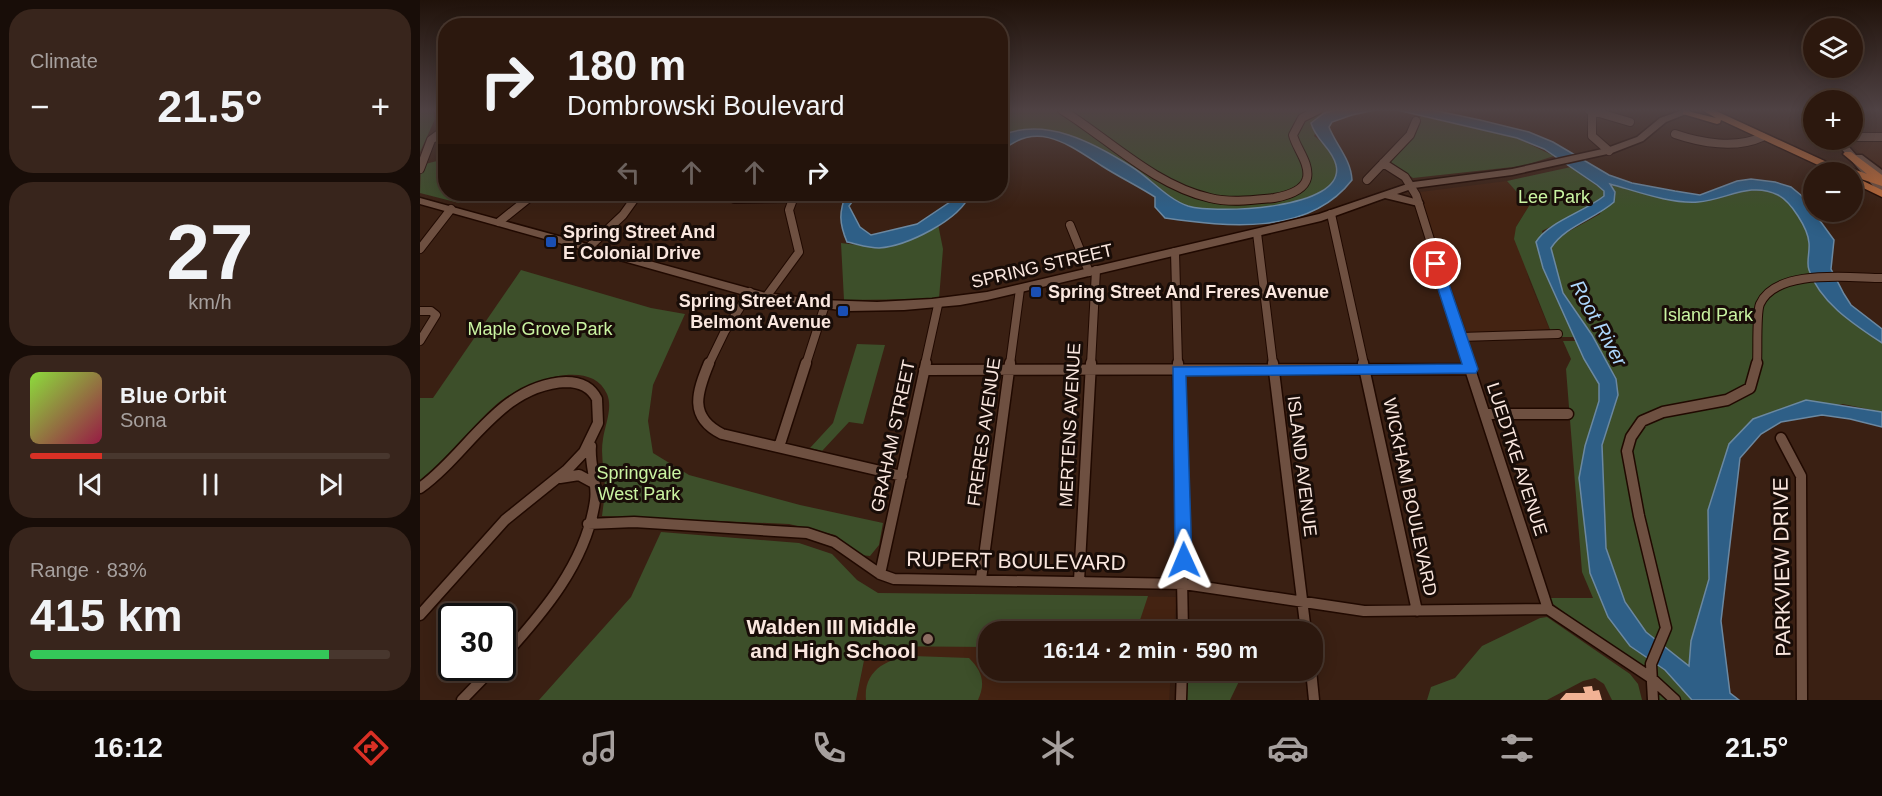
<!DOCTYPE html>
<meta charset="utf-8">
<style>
body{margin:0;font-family:Helvetica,sans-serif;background:#38251c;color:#f1f3f6;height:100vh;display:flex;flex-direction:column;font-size:22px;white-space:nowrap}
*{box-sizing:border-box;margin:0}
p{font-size:20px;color:#a6a09e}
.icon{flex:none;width:33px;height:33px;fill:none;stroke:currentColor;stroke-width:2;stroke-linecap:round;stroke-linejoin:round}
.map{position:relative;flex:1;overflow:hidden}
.sheet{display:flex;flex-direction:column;gap:9px;padding:9px;background:#180d08;width:420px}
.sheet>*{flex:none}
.banner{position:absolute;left:18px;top:18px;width:570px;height:183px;border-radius:24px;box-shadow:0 3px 15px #0003,0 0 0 2px #48372e;background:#2c180e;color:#f1f3f6;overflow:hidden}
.buttons{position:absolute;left:1383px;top:18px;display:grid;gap:12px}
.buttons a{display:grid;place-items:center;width:60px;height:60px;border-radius:50%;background:#2c180e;box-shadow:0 3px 15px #0003,0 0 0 2px #48372e;font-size:30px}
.speed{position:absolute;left:18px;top:603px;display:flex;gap:12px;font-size:30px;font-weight:700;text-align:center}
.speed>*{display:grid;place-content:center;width:78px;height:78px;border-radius:50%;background:#2c180e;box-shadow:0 3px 15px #0003,0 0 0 2px #48372e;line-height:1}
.speed .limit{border:3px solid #111;border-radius:9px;background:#fff;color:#111}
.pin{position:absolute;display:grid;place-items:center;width:51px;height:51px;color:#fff;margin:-26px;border:3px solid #fff;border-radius:50%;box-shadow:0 2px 6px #0007}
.me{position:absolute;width:66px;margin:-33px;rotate:359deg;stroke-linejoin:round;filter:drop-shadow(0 0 4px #0008)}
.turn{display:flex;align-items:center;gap:21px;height:126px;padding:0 30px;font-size:27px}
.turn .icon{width:78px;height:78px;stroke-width:2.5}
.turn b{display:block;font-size:42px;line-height:51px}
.lanes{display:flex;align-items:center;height:57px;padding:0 30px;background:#0003;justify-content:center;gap:30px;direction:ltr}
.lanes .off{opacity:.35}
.big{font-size:45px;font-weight:700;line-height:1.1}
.sheet .card{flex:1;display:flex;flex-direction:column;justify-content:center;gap:9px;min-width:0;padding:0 21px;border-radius:24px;background:#38251c}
.sheet .dial{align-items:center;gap:0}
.dial b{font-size:78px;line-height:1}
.song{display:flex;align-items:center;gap:18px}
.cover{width:72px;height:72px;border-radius:9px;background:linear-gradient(135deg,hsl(90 70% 55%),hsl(340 70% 35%))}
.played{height:6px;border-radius:3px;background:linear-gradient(90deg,#d93025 20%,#48372e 20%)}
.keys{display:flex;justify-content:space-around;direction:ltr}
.heat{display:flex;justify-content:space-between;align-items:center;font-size:33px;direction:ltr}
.charge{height:9px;border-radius:4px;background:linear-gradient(90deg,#34c759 83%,#48372e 0)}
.trip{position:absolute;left:558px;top:621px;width:345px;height:60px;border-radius:24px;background:#2c180e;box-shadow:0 3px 15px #0003,0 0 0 2px #48372e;font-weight:700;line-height:60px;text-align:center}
.tab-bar{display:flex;height:96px;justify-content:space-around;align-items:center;background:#120a06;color:#a6a09e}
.tab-bar .icon{width:42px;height:42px}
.tab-bar .selected{color:#d93025}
.tab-bar b{font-size:27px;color:#f1f3f6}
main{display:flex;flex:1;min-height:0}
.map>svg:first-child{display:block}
</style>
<main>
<section class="sheet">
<div class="card"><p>Climate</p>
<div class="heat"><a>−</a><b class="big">21.5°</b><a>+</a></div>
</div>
<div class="card dial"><b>27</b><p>km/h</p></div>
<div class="card">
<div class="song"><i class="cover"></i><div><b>Blue Orbit</b><p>Sona</p></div></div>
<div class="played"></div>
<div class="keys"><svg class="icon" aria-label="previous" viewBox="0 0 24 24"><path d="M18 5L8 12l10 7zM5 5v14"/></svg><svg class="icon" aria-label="pause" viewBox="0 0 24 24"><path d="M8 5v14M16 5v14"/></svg><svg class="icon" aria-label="next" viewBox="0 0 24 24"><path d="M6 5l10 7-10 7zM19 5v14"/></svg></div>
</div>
<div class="card"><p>Range · 83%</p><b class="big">415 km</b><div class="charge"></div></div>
</section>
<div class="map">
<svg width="1462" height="700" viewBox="0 0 1462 700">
<rect width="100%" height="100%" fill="#3a2013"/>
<path fill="#442312" d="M1462 139V173L1425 140H1432Z
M1087 181 1109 206 1096 227 1109 280 1131 333H1047L1002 203 1000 192Z
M458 593 756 597 754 631 568 632V670L751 671 749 700H436Z"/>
<path fill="#3d4f2a" d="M0 110H13L15 119 0 152Z
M580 110H916L904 113 894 136C905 144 922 163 915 178 908 192 886 198 872 202 842 211 799 215 768 206 748 200 730 179 712 167 674 143 625 116 581 136Z
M1001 116 1097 138 1134 156 1102 166 993 178 971 162Z
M25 159 26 194H53L39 203 0 193 1 165Z
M1151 167 1184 191V196L1172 206 1122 231 1154 337H1133L1094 239 1096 227 1109 206 1087 181Z
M1189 183C1212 191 1253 203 1278 202 1306 200 1329 181 1358 195 1371 201 1388 228 1389 243 1390 252 1386 262 1389 270 1399 303 1436 325 1462 343V412L1423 404 1333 419 1288 510 1289 579 1271 641 1270 667 1226 632 1205 602 1186 547 1182 445 1198 395 1196 379 1172 335 1143 293 1131 248 1137 238 1180 214Z
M518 224 523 249 519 299 424 300 421 243 461 248 499 235Z
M101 270 231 308 265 314 233 385 228 421 233 453 269 475 380 505 463 523 459 545 450 556 440 555 415 535 369 524 182 516C183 507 185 497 185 489 185 472 180 456 183 439 185 425 193 408 187 394 170 355 101 384 78 403 51 426 29 460 0 480V398H13Z
M1143 341H1157L1179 384V401L1165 446 1159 478 1210 646 1245 670 1272 700H1239L1236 680 1133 604 1129 598H1173L1162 572 1146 369 1151 359Z
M437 344 465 345 443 424 429 422 402 451 390 448 413 423Z
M241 532 379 543 412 554 437 580 458 593 728 596 720 620 722 631 568 632V647L447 646 436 700H119L211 597Z
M1127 617 1210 674 1218 684 1222 700H1192L1184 684 1175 678 1163 681 1127 700H1007L1011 687 1035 678 1062 646 1120 618Z
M493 656 549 658C562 671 566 683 558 700H446C443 670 468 658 493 656Z
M768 671V670L824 671 810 700H767Z"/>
<path fill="#2e5f87" stroke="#6b88a1" stroke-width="1.5" d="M916 110H1013L1060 120 1109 132 1133 142 1189 175 1212 183 1255 191 1280 195 1317 181 1331 179 1355 182 1371 187 1382 196 1414 240 1411 269 1424 294 1431 305 1462 329V343C1435 325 1400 303 1389 270 1386 263 1390 252 1389 243 1388 228 1371 202 1358 195 1330 181 1306 200 1278 202 1250 204 1216 191 1190 184L1195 192 1194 202C1175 219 1145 226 1131 248L1143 293 1172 335 1196 379 1198 395 1182 445 1186 548 1205 602 1226 632 1269 666 1271 641 1289 579 1288 510 1309 444 1333 419 1386 400 1462 412V427L1430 419 1402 415 1361 422 1341 434 1320 458 1301 621 1310 693 1319 700H1272L1245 670 1210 646 1188 617 1170 573 1159 478 1165 446 1179 401V384L1164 359 1123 268 1116 242C1128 222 1164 212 1184 196V191L1177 185 1124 149 1097 138 977 110H955L932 115 912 122 909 127C916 145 931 159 932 180 889 236 807 227 745 218L735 207V197C718 186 699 177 682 166 649 145 617 119 581 152L580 136C625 116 674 143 712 167 730 178 747 199 768 206 794 214 927 210 916 165 912 148 896 141 891 123L904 113Z
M426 194H438L429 206 440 227 451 235 497 224 542 194H550C540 220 487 246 459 248 448 248 437 244 427 242 419 223 419 212 426 194Z"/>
<path fill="#f1b294" d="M1172 686 1173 691 1179 690 1182 700H1140L1146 693H1165L1163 687Z"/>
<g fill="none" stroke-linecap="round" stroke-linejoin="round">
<defs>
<path id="minor-far1" d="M642 110C690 140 734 185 790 198 811 203 833 200 854 198 865 196 884 191 887 178 890 163 876 148 873 135L882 118 898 110
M1169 110 1210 122
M1172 111V136L1189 151
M1255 134C1281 143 1316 149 1342 137
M1432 137H1462
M963 163 985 177 996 195 1049 364
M0 169 11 140 26 129
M947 180 990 135 996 121
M314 199 373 198
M911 214 944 364
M79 222 114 194
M650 225 669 272
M837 233 853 364
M169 247 203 215 218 194
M0 249 31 209
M755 252 758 364
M346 297 379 252 369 210 375 194
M0 311H11L16 315 0 341
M1040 337 1138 334
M289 364 305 331 330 292
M386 364 405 305
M505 364 518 305
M590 364 600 289
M671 364 676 270
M1337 364C1338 352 1336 313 1340 304 1356 268 1430 278 1462 278"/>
<path id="minor" d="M289 363C277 392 268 417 302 434L482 476
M758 363 763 632
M853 363 886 632
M943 363 997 611
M1048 363 1128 609
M504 370 1051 369
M1065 414H1148
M1361 438 1381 476 1382 700
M359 447 386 363
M140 478 159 475 172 482
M0 488C49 453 79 385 146 382 160 382 171 387 177 399L178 423 164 452 147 470 85 520 0 615
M168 524 214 522 387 533 414 542 460 574 474 579 764 584 944 611 1128 609 1230 677 1255 700
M460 574 506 363
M561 579 590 363
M659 581 671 363
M82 658C123 613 166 563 175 501 178 483 169 465 171 446
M891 670 894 700
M42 700 73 668
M761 700 762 670
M1233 700 1231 664 1246 628 1219 516 1207 451 1211 437 1222 421 1243 412 1307 400 1330 388 1337 363"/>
<path id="secondary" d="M1263 110H1269L1271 112 1246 122 1223 141 1192 153 1092 175 994 188 977 194 1002 201 1003 203 998 206 965 198 901 221 567 300 540 305 484 310 429 311 346 301 0 204V198L346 293 401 300 457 302 512 299 567 292 899 214 993 182 1092 169 1187 148 1217 137 1240 118Z
M1388 110H1394V113L1390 112Z
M1414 140H1423L1436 155H1442L1462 170V178L1451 172 1462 184V193L1458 192Z"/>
<path id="primary" d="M1263 110 1296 118 1282 110H1294L1409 163H1416L1447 174 1423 154 1425 152H1431L1462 175V186L1432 176V172H1413L1301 120 1300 123 1297 124 1263 114Z
M1439 179 1462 190V197L1435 184V180Z"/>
</defs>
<use href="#minor-far1" stroke="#200900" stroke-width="10"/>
<use href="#minor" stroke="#200900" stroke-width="13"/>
<use href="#secondary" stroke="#200900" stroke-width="3"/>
<use href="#primary" stroke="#200900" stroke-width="3"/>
<use href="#minor-far1" stroke="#6e5041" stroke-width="8"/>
<use href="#minor" stroke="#6e5041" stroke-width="10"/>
<use href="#secondary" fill="#6e5041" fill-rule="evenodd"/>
<use href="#primary" fill="#ba6938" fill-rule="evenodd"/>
</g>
<linearGradient id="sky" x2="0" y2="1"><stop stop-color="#20120a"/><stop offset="0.53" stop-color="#4f4244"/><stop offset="1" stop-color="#4f4244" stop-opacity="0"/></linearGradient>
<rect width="1462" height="208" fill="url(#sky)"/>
<path fill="#1a73e8" stroke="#114b97" stroke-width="1.5" d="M1016 259 1022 264 1058 369 1056 373 766 376 772 560 769 566 764 568 758 566 755 560 753 367 1042 364 1010 264Z"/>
<g fill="#1a4fb4" stroke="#190d08" stroke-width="2">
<rect x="125" y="236" width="12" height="12" rx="3"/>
<rect x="610" y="286" width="12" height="12" rx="3"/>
<rect x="417" y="305" width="12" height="12" rx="3"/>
</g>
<circle fill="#8d6e63" stroke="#190d08" stroke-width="2" cx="508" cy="639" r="6"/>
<g text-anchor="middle" stroke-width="6" stroke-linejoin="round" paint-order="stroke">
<g font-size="18" fill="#caf4a2" stroke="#190d08">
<text x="1134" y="203">Lee Park</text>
<text x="1288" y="321">Island Park</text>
<text x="120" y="335">Maple Grove Park</text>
<text x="219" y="479">Springvale<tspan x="219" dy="21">West Park</tspan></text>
</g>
<g font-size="18" font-weight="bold" fill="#fae7df" stroke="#190d08" text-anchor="start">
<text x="143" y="238">Spring Street And<tspan x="143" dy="21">E Colonial Drive</tspan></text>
<text x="628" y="298">Spring Street And Freres Avenue</text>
<text x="411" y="307" text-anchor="end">Spring Street And<tspan x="411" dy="21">Belmont Avenue</tspan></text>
</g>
<g font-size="18" fill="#fae7df" stroke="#190d08">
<text transform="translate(622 266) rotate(-13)" y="6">SPRING STREET</text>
<text transform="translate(650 425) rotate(-87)" y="6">MERTENS AVENUE</text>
<text transform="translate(564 432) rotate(-82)" y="6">FRERES AVENUE</text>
<text transform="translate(473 436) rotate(-78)" y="6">GRAHAM STREET</text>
<text transform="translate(1097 459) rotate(72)" y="6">LUEDTKE AVENUE</text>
<text transform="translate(882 466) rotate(83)" y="6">ISLAND AVENUE</text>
<text transform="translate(990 497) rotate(78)" y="6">WICKHAM BOULEVARD</text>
</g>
<g font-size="20" font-style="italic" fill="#aed8fe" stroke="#190d08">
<text transform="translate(1179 323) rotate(61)" y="7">Root River</text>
</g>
<g font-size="21" fill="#fae7df" stroke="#190d08">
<text transform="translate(596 561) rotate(1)" y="7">RUPERT BOULEVARD</text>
<text transform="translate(1362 567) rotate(-91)" y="7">PARKVIEW DRIVE</text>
</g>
<g font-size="21" font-weight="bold" fill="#fae7df" stroke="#190d08" text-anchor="end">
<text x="496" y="634">Walden III Middle<tspan x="496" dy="24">and High School</tspan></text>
</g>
</g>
</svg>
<div class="buttons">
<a><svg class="icon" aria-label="layers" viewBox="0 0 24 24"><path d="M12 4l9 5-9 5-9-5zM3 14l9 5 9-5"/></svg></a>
<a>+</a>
<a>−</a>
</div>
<div class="speed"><div class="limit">30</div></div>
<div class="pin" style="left:1016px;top:264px;background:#d93025"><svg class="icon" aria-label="arrive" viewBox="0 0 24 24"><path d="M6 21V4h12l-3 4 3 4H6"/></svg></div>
<svg class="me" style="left:764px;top:560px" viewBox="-20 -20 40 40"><path d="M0-17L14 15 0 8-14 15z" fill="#1a73e8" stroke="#fff" stroke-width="4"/></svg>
<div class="trip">16:14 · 2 min · 590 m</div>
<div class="banner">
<div class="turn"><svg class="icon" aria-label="right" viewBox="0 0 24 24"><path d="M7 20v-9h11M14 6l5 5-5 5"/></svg><div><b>180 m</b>Dombrowski Boulevard</div></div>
<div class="lanes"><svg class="icon off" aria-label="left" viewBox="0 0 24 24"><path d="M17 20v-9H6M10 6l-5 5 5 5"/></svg><svg class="icon off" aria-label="ahead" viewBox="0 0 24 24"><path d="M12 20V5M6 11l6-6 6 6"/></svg><svg class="icon off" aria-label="ahead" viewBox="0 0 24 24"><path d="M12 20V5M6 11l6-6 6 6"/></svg><svg class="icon" aria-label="right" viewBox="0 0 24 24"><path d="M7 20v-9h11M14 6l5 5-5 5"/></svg></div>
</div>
</div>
</main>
<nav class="tab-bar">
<b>16:12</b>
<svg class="icon selected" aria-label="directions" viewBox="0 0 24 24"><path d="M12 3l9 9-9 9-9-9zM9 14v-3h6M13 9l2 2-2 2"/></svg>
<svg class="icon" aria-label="music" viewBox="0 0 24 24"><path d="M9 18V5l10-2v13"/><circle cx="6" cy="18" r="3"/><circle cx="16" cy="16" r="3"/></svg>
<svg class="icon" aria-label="phone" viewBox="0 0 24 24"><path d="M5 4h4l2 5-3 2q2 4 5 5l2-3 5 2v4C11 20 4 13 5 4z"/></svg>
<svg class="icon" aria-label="climate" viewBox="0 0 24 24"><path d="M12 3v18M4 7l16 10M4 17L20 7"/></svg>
<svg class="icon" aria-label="car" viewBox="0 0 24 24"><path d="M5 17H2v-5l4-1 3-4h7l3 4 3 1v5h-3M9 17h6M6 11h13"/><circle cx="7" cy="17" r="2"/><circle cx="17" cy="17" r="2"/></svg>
<svg class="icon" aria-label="filters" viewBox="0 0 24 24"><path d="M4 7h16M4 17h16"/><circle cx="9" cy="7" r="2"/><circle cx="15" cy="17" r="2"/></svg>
<b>21.5°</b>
</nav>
